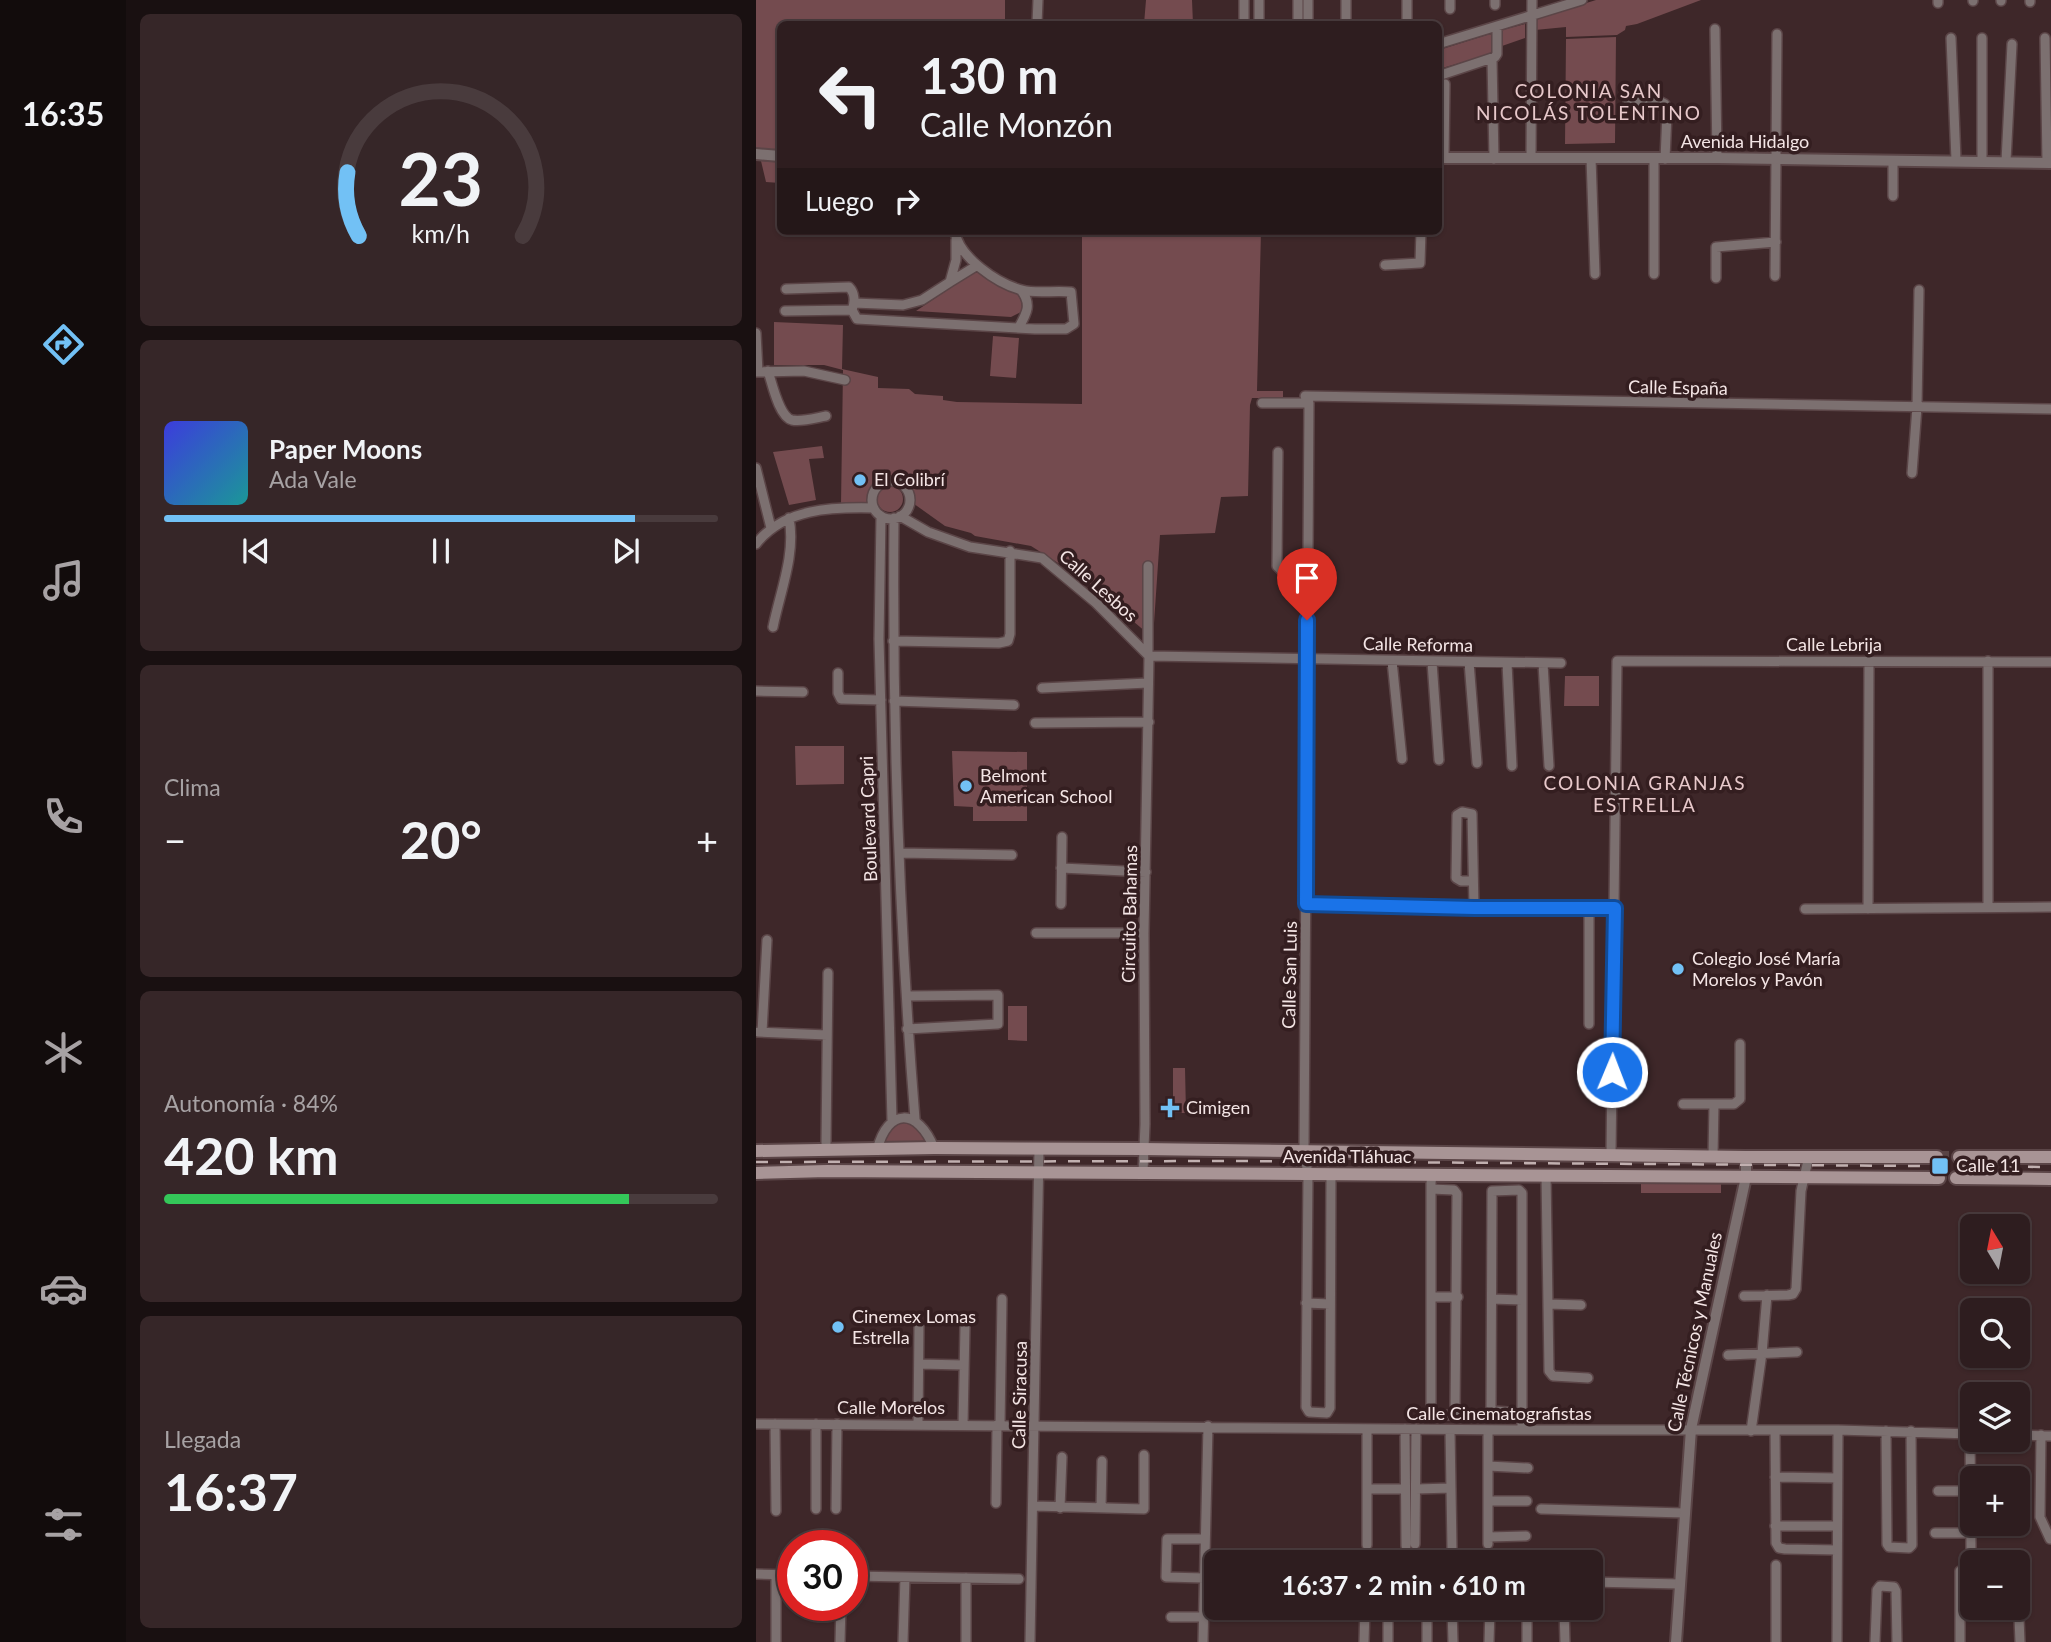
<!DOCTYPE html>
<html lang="es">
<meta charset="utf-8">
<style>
body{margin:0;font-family:Lato,sans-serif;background:#362628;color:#f1f3f6;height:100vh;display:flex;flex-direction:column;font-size:26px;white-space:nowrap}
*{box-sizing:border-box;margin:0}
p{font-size:23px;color:#a7a2a4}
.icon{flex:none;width:38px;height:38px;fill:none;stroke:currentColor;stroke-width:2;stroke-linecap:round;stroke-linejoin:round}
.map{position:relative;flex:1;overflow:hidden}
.side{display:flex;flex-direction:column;gap:14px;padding:14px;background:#191011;width:630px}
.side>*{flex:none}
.banner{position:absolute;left:21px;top:21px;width:665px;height:214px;border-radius:10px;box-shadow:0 2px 5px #0004,0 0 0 2px #493b3d;background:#2e1d1f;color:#f1f3f6;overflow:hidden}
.needle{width:46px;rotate:350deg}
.tools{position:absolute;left:1204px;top:1214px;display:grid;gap:14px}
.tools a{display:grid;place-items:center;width:70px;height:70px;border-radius:10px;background:#2e1d1f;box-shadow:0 2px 5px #0004,0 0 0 2px #493b3d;font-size:35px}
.speed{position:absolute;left:21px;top:1530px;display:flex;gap:14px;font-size:35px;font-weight:700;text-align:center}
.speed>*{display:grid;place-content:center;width:91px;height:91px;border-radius:50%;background:#2e1d1f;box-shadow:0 2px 5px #0004,0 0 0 2px #493b3d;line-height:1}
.speed .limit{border:10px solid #d22;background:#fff;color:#111}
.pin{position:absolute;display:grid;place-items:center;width:60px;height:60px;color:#fff;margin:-72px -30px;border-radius:50% 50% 50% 0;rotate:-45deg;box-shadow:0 0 7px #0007}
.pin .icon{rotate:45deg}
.me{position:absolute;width:77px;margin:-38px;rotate:1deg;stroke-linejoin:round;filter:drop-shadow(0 0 5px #0008)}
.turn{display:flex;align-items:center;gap:24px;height:147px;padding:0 28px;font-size:32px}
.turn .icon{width:91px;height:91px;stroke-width:2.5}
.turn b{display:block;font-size:49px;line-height:60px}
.then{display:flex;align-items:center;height:66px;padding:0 28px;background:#0003;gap:14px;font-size:26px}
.big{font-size:52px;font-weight:700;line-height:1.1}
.side .widget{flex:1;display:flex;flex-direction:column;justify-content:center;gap:10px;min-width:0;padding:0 24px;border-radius:10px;background:#362628}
.side .dial{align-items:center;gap:0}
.dial svg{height:182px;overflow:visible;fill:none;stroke:#493b3d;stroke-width:7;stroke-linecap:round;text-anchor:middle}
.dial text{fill:#f1f3f6;stroke:none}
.song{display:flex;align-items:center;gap:21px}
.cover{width:84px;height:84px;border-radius:10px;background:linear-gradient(135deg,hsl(240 70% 55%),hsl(180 70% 35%))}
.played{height:7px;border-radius:4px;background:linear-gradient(90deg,#72c1f5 85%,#493b3d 85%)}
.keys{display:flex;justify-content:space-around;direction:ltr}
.heat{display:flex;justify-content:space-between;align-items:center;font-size:38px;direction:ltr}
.charge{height:10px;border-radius:5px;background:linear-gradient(90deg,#34c759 84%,#493b3d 0)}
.trip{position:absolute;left:448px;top:1550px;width:399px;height:70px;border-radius:10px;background:#2e1d1f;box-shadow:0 2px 5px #0004,0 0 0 2px #493b3d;font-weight:700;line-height:70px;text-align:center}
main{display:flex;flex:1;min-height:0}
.tabs{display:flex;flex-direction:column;width:126px;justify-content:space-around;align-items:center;background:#120c0c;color:#a7a2a4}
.tabs .icon{width:49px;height:49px}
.tabs .active{color:#72c1f5}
.tabs b{font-size:32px;color:#f1f3f6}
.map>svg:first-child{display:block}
</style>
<main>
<nav class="tabs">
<b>16:35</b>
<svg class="icon active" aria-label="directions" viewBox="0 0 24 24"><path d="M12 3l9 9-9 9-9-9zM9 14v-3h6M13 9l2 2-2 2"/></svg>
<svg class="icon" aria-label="music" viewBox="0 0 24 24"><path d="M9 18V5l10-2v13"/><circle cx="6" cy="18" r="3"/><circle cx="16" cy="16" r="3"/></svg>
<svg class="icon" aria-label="phone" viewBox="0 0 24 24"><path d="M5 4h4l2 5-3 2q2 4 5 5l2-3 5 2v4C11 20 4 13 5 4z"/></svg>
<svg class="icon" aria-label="climate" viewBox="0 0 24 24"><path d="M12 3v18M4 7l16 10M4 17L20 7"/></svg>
<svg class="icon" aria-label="car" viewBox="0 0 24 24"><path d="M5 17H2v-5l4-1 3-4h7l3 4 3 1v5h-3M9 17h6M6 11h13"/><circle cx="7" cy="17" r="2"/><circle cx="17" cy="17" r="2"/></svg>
<svg class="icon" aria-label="filters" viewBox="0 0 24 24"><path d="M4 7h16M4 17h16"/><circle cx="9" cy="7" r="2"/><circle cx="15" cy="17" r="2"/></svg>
</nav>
<section class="side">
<div class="widget dial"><svg viewBox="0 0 100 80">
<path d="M14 69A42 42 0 1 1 86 69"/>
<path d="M14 69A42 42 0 0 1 9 41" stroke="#72c1f5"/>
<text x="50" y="56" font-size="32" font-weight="700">23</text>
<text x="50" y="72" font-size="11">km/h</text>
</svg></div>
<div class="widget">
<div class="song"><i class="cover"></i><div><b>Paper Moons</b><p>Ada Vale</p></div></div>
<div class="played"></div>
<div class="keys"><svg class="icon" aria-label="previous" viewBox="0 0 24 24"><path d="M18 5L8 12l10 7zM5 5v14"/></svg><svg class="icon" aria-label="pause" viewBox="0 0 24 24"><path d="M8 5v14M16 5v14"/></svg><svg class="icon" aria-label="next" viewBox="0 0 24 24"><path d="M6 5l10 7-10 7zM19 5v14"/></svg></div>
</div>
<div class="widget"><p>Clima</p>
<div class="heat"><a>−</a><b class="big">20°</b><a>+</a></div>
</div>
<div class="widget"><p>Autonomía · 84%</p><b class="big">420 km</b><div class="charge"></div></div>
<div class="widget"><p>Llegada</p><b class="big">16:37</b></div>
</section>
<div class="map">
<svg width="1295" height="1642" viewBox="0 0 1295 1642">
<rect width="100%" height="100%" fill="#3e2729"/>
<path fill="#744b4f" d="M0 0H249V24H24V155L0 153Z
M390 0H436L437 24H388Z
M840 0H945L881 24 870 26 869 30 861 35 810 37V27L779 30V19Z
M769 24V38L746 46V30Z
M737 33 738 53 683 69V50Z
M860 37 859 143 809 144 810 39Z
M5 161 24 162V183L10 182Z
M326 231H505L501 391H527V398H496L494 405 492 496 465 497 459 533 404 535 397 638 326 578 275 546 219 536 215 533 189 526 154 501C151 474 118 474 116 502L85 504 87 370 68 365H18V322L87 325 86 369 122 377V388L153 389 159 394 187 396V400L201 402 326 404Z
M218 272C236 276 272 290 265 312L255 317 160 311Z
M237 336 263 338 260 378 234 376Z
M66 446 68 458 53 459 60 500 33 505 17 452Z
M121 499a13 13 0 1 1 26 0a13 13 0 1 1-26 0Z
M809 676H843V706H808Z
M39 746H88V784L40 785Z
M196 751 271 752V821H217V807L198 806Z
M252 1006H271V1041L252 1040Z
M417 1068H429L430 1113H417Z
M151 1120 168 1134 173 1146H126L134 1127Z
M885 1180H965V1193H885Z"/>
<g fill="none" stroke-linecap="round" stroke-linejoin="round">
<path stroke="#594445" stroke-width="12" stroke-dasharray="12 6" stroke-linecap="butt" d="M1181 1157H1203"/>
<defs>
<path id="minor" d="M503 0V24
M590 0V24
M651 0V24
M1217 0V1
M1245 0V1
M1274 0V2
M1182 3V0
M739 5V0
M694 9V0
M281 24 282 0
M488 24V0
M542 24V0
M552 24V0
M959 29 961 158
M1195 38 1200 160
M1226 38V161
M1289 38 1291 163
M682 44 826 0
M736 59 738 159
M682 76 739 57 741 54V27
M872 101 901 100 909 104 911 113 909 159
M688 158 689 84
M775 158 776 0
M835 158 839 274
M1137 161V196
M1250 161 1256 44
M629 265 664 263 665 231
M898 274V159
M1019 276 1021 34
M960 278V247L1020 242
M194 282 220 266
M30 289 93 287C99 293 99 302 96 310L101 319 279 329H310L318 324 315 292C299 290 281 294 266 290 242 284 202 257 199 231
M98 303 147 305 166 300 194 282 200 260V240
M29 311 96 310
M263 327C271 313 276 304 265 290
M0 333 2 372
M12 371C16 383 23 417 36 420 46 422 59 418 70 416
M0 372 48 371 89 380
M549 396 1295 409
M506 403H553L548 1150 552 1174 550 1407 553 1412 571 1413 574 1408 575 1174
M522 452 521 566 527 572 551 571
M0 468 15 528
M1156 473 1161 407 1163 290
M116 500a19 19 0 1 1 38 0a19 19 0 1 1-38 0Z
M125 516 123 639 136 1121
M144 516 172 532 214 547 286 558 340 603 393 656
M138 518C136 718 143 920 159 1119
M0 544C28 508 76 507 118 508
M17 627C24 592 40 554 33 518
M137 641 243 643 252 641 254 634V551
M392 653V566
M393 656 805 663
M636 661 646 759
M1232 661V907
M676 662 683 760
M713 662 721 763
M751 663 756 766
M787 663 793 766
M82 673V693L85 699 125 700
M286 688 392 683
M0 691 47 692
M138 701 258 705
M279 723 393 722
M144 853 256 855
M305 868 390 872
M717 881H705L700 878 701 815 706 812 716 814 718 908
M305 904 306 837
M550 904 859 908
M1049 909 1295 907
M1112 909 1113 661
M280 933H388
M151 996 242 995V1024L151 1029
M833 1024V908
M2 1032 71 1035
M6 1032 11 940
M927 1104H978L984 1099V1044
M70 1143 72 973
M121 1150C132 1107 162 1108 178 1148
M855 1154 861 661 1295 662
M957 1156 958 1104
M387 1172 389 1124 388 933 393 656
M790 1175 793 1371 797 1376 832 1378
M675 1189 698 1190 701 1194 699 1412 696 1415H677L675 1411V1183L676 1175
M988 1296 1032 1295 1037 1294 1040 1289 1045 1191 1053 1156
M675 1297H702
M736 1299 766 1300
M550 1303 574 1304
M792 1304 825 1305
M972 1355 1041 1352
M163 1364 208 1365
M766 1413 738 1411 735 1408 736 1191 763 1190 766 1193V1430
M0 1424 766 1430H1082L1216 1434
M19 1424 20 1511
M60 1424V1509
M162 1424 163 1325
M207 1425 209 1326
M244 1425 246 1299
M611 1429V1545
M649 1429 650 1546
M694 1430 696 1549
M1019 1430 1020 1543 1023 1548 1029 1549 1081 1550
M995 1431 1006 1353 1011 1295
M1130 1431 1131 1544 1133 1547 1153 1548 1156 1545 1155 1431
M1214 1434 1215 1550
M1262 1435 1295 1436
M1285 1435 1284 1517 1294 1539
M732 1466 772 1468
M1019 1477 1081 1478
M611 1489H649
M660 1489 695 1488
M1182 1491H1215
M732 1501H771
M240 1503 241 1425
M278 1506 388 1509V1455
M304 1508 306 1457
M345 1508 346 1461
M80 1509 81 1424
M785 1509 928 1513
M1019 1526H1081
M1179 1533H1215
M732 1537 770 1536
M659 1544 660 1429
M732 1544V1430
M696 1559V1563
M609 1563V1557
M632 1563V1557
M671 1563V1560
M735 1563V1562
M772 1563V1562
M1020 1565V1642
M0 1574 37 1575
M96 1576 263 1579
M448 1578 410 1577 411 1539H449
M835 1582 924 1584
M1262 1594 1264 1642
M696 1608 697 1642
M808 1608 809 1642
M415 1617H447
M20 1642V1575
M84 1642 85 1605
M147 1642 149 1577
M210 1642V1578
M274 1642 283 1149
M447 1642 452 1426
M608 1642 609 1608
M632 1642V1608
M671 1642V1608
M733 1642 734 1608
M771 1642V1608
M1081 1642 1082 1430
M1119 1642 1121 1590 1124 1586 1138 1587 1140 1591 1141 1642
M1204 1642V1571"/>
<path id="tertiary" d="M0 154 24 156
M682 158H961L1295 163
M920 1642 935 1429 990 1177V1157"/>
<path id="secondary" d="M0 1151 178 1148 387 1149 990 1157H1181
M1203 1157H1295
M0 1173 71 1171 1183 1178
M1200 1178 1295 1179"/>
</defs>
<use href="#minor" stroke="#5b4547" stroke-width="12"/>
<use href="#tertiary" stroke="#5b4547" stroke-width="14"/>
<use href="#secondary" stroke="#5b4547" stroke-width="16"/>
<use href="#minor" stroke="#7c7070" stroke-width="9"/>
<use href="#tertiary" stroke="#7c7070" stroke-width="10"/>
<use href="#secondary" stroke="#a89495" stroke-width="12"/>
<path stroke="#c1b0b0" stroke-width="2.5" stroke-dasharray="12 12" stroke-linecap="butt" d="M0 1162 479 1161 1295 1167"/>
</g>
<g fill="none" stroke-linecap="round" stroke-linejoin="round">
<defs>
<path id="route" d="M551 620 550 904 718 908H859L856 1072"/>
</defs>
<use href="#route" stroke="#114b97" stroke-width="18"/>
<use href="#route" stroke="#1a73e8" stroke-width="12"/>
</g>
<g fill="#72c1f5" stroke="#341e20" stroke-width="2.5">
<circle cx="104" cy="480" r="7"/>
<circle cx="210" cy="786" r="7"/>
<circle cx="922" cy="969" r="7"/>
<path d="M410.5 1097.5h7v7h7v7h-7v7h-7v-7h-7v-7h7z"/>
<rect x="1175" y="1157" width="18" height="18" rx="3.5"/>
<circle cx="82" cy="1327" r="7"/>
</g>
<g text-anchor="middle" stroke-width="7" stroke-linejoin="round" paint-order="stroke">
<g font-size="18" fill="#f4e5e5" stroke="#341e20">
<text x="989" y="148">Avenida Hidalgo</text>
<text transform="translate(922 388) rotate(1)" y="6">Calle España</text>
<text transform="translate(342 586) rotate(42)" y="6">Calle Lesbos</text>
<text transform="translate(662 645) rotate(1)" y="6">Calle Reforma</text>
<text x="1078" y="651">Calle Lebrija</text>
<text transform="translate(113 819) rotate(-92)" y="6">Boulevard Capri</text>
<text transform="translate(374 914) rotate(-89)" y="6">Circuito Bahamas</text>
<text transform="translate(534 975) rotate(-89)" y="6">Calle San Luis</text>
<text x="591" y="1163">Avenida Tláhuac</text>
<text transform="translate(939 1332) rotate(-78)" y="6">Calle Técnicos y Manuales</text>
<text transform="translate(264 1395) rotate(-89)" y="6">Calle Siracusa</text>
<text x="135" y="1414">Calle Morelos</text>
<text x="743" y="1420">Calle Cinematografistas</text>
</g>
<g font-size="18" fill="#f4e5e5" stroke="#341e20" text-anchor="start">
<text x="118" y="486">El Colibrí</text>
<text x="224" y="782">Belmont<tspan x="224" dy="21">American School</tspan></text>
<text x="936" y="965">Colegio José María<tspan x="936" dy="21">Morelos y Pavón</tspan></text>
<text x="430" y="1114">Cimigen</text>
<text x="1200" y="1172">Calle 11</text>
<text x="96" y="1323">Cinemex Lomas<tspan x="96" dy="21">Estrella</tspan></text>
</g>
<g font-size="19" letter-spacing="2" fill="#e7c8ca" stroke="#341e20">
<text x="833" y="98">COLONIA SAN<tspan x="833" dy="22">NICOLÁS TOLENTINO</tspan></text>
<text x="889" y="790">COLONIA GRANJAS<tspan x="889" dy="22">ESTRELLA</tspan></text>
</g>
</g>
</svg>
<div class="tools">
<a><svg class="needle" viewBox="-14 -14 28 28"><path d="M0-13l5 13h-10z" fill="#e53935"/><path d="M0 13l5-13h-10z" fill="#a7a2a4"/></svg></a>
<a><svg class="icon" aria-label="search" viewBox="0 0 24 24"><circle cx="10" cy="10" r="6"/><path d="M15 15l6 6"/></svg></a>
<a><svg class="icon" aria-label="layers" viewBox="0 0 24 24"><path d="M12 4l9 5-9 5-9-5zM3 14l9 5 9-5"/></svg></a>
<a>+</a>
<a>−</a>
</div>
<div class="speed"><div class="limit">30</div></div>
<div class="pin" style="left:551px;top:620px;background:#d93025"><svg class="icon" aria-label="arrive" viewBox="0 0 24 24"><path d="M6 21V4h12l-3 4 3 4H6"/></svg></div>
<svg class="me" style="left:856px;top:1072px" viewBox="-20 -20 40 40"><circle r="17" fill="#1a73e8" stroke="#fff" stroke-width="3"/><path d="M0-11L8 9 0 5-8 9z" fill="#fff"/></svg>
<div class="trip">16:37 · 2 min · 610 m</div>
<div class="banner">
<div class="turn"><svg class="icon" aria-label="left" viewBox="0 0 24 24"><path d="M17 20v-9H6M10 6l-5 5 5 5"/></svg><div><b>130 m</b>Calle Monzón</div></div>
<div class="then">Luego<svg class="icon" aria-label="right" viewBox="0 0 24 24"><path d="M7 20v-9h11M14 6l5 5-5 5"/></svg></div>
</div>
</div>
</main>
